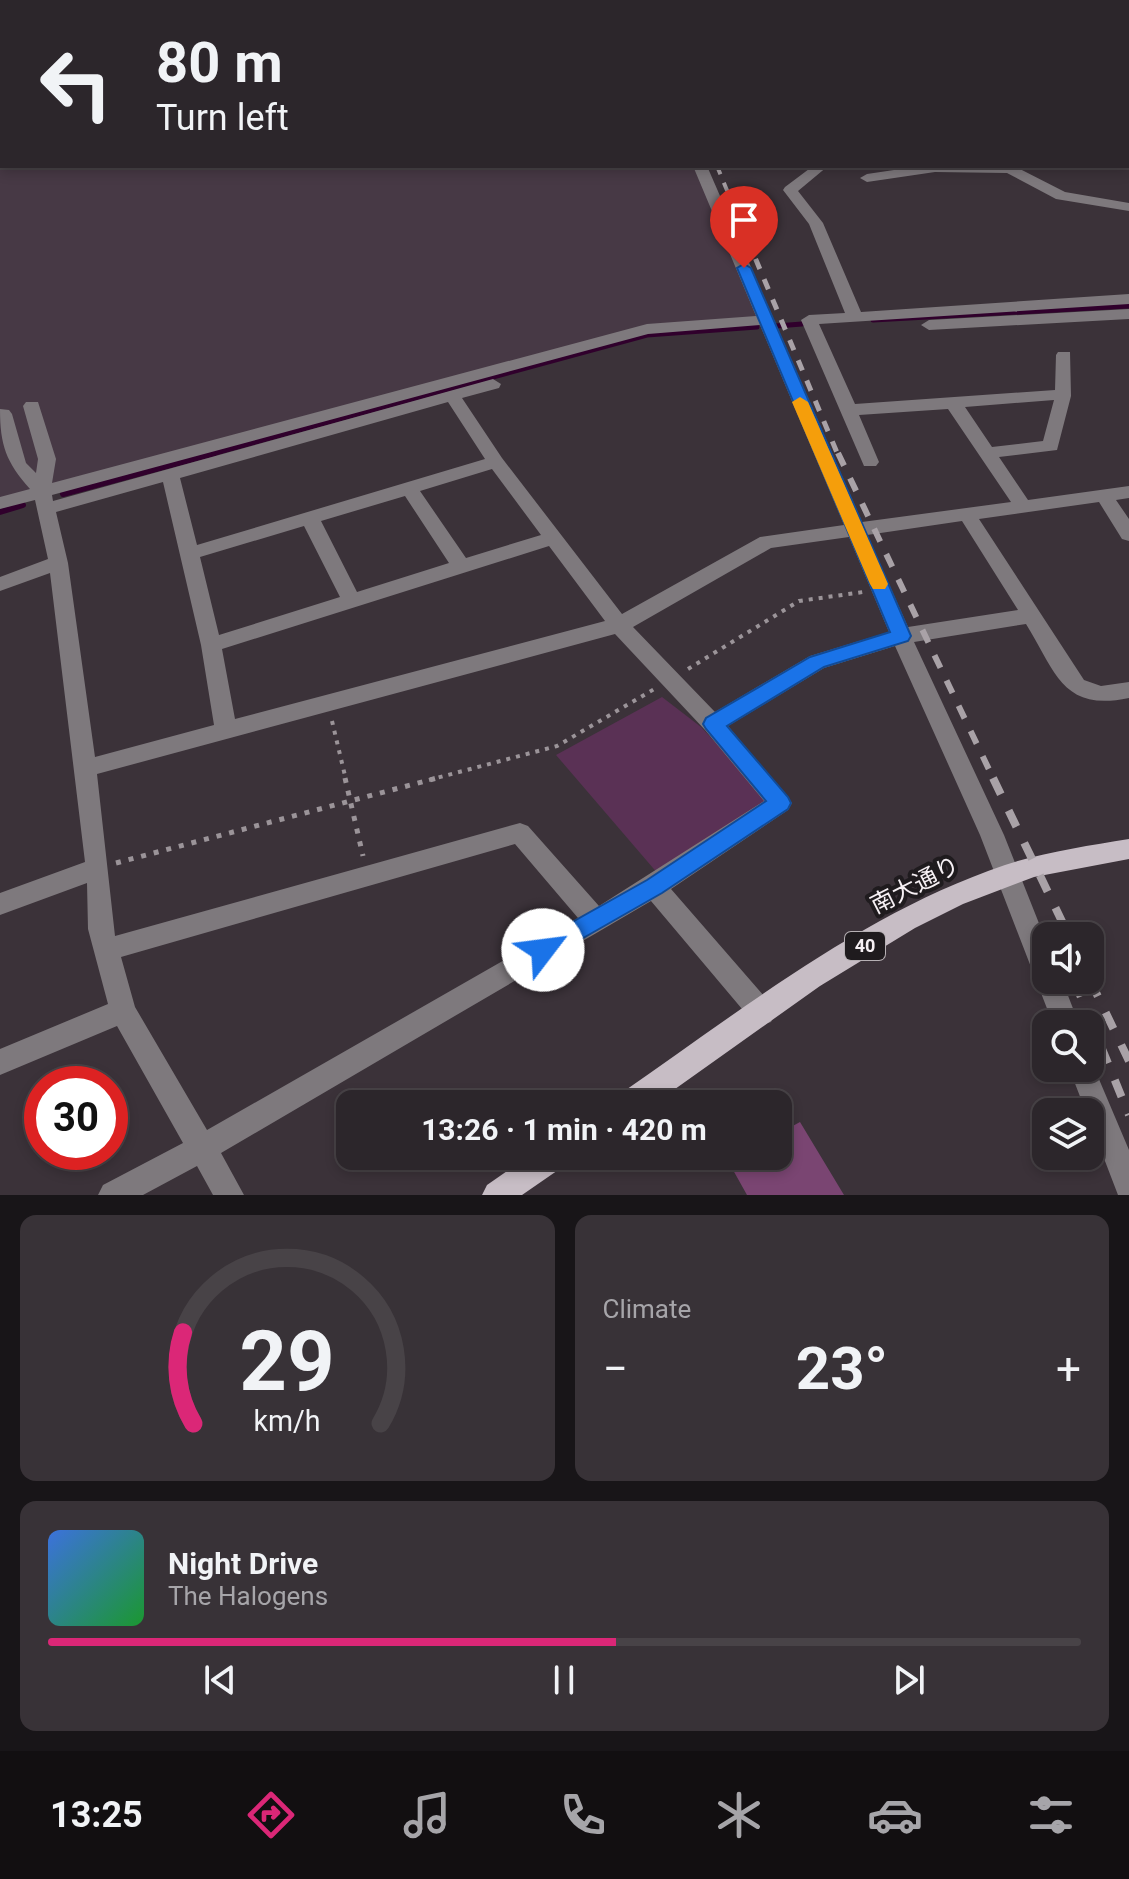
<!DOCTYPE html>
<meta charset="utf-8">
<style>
body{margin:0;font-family:Roboto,"Noto Sans JP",sans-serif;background:#383237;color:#f1f3f6;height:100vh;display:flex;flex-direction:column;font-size:30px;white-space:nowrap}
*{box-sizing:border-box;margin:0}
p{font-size:26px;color:#a6a5a9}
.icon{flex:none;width:44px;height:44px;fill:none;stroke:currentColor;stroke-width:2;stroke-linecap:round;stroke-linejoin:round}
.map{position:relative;height:1195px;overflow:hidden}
.details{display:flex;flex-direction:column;gap:20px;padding:20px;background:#181518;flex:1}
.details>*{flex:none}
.banner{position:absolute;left:0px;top:0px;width:1130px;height:168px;box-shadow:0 4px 12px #0003,0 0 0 2px #484347;background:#2c262b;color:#f1f3f6;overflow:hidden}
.buttons{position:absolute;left:1032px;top:922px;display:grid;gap:16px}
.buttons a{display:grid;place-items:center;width:72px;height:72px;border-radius:16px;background:#2c262b;box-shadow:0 4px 12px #0003,0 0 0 2px #484347;font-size:40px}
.speed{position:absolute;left:24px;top:1066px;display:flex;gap:16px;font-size:40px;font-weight:700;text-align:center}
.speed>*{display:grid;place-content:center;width:104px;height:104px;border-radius:50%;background:#2c262b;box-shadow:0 4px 12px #0003,0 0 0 2px #484347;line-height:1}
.speed .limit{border:12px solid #d22;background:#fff;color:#111}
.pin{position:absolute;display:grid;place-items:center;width:68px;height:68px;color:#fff;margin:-82px -34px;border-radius:50% 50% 50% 0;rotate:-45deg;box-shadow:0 0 8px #0007}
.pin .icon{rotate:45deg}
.me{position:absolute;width:88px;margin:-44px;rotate:60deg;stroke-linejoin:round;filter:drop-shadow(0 0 6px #0008)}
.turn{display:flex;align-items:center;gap:28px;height:168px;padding:0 24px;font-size:36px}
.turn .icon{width:104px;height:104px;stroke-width:2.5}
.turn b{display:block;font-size:56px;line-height:68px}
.big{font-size:60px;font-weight:700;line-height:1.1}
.details .tile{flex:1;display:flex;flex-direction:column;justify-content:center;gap:12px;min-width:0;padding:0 28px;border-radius:16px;background:#383237}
.details .dial{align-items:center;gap:0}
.dial svg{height:208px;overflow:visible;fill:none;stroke:#484347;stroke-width:7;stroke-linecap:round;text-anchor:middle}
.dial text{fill:#f1f3f6;stroke:none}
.song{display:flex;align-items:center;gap:24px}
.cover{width:96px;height:96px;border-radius:12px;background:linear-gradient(135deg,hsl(220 70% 55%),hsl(130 70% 35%))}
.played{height:8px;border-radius:4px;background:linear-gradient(90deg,#db2777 55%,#484347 55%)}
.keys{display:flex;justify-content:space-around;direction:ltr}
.heat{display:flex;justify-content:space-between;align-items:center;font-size:44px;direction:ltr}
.details .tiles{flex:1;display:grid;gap:20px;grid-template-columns:1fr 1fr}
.tile:last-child{grid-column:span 2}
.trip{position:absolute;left:336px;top:1090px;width:456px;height:80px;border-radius:16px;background:#2c262b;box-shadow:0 4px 12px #0003,0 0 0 2px #484347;font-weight:700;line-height:80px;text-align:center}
.tabs{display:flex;height:128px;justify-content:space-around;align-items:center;background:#120f11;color:#a6a5a9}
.tabs .icon{width:56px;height:56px}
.tabs .current{color:#db2777}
.tabs b{font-size:36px;color:#f1f3f6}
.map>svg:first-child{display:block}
</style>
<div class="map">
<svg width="1129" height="1195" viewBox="0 0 1129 1195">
<rect width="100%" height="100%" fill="#3b3239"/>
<path fill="#473945" d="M0 105 2 166H700L766 320 647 329 0 503Z"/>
<path fill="#5a3155" d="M662 697 701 727 769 800 659 875 556 755Z"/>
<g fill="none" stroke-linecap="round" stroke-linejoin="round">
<path stroke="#30002c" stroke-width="4" d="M1004 0 1019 2
M1071 2 1093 0"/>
<path stroke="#30002c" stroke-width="5" d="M873 320 1129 306
M776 326 802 324
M208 455 647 335 757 327"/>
<path stroke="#30002c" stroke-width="6" d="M63 494 215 453
M0 512 23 505"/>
</g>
<path fill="#7a4572" d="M800 1122 844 1195H747L728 1161 738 1156H778V1134Z"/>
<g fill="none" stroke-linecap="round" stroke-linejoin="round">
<path stroke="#9b9499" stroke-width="4" stroke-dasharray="4 6" stroke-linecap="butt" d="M688 669 799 601 863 592
M332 721 346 780
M429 780 557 746 656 688"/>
<path stroke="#9b9499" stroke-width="5" stroke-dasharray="5 8" stroke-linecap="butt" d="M345 778 363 856
M116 863 437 778"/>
<path fill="#7e797d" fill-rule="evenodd" d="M370 0H388L389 2H371Z
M628 0H638L639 2H629Z
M773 0H783L784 2H774Z
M976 0H1007L1008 2H975Z
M1128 20H1129V26H1128Z
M0 25H2V31H0Z
M0 58H2V66H0Z
M2 96V104L0 105V97Z
M1128 140H1129V148H1128Z
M693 166H707L862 522 1011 502 948 409 859 415 879 462 876 466H864L801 320 809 315 845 313 809 224 783 190 785 187 813 166H828L798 191 823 223 861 312 1129 294V304L819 324 855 404 1055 390 1056 355 1058 352H1070L1071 396 1057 450 999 457 1028 500 1129 486V498L1116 500 1129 519V541L1122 539 1099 502 979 519 1084 680 1101 686 1129 682V698C1062 712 1056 672 1026 624L914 642 1004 835 1046 941V980H1062L1079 1024H1053L980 835 895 646 824 668 728 726 792 803 788 810 671 889 771 1004 775 1013 771 1022 762 1025 753 1022 651 901 221 1153 244 1195H213L197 1166 143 1195H98L103 1185 183 1143 117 1026 0 1075V1049L108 1004 88 929 87 883 0 915V893L85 862 50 573 0 591V577L48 559 35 500 0 509V497L30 489C6 462 0 445 0 409L9 410 12 414 26 463 36 473 38 459 23 406 26 402H38L56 459 52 483 647 324 756 316ZM760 325 844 525 760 537 622 614 502 458 462 398 499 388 501 384 493 379 53 501 52 495 648 334ZM1054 400 1043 441 992 447 965 407ZM448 402 485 459 197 545 180 478ZM492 469 541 535 466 558 420 491ZM163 482 201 645 214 725 95 757 68 563 56 512ZM405 496 449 563 357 592 321 521ZM962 521 1018 610 908 627 867 535ZM304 526 340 597 219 635 200 557ZM849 537 889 632 810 656 715 712 633 627 771 548ZM549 546 605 621 235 719 222 649ZM615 634 705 730 764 801 599 906 528 826 520 823 115 936 97 774ZM515 844 578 918 207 1130 135 1007 121 957Z
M921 166H1014L1065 192 1129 203V211L1056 199 1007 173 935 172 867 182 860 178 867 174Z
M1129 309V319L929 330 921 325 929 320Z
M1090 1058 1129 1150V1195H1118L1090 1122V1112H1086L1069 1068H1090Z"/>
<path fill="#c7bdc5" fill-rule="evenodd" d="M1109 0H1119V2H1109Z
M1128 48 1129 49V59L1128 58Z
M1129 839V859L1034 877 963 904 915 928 820 986 654 1104H616L620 1094C742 1010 863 913 1005 865 1045 852 1087 846 1129 839Z
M529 1156H568L564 1166 522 1195H482L487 1185Z"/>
<path stroke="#a9a2a7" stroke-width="4" stroke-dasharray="9 9" stroke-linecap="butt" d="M717 166 731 200"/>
<path stroke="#a9a2a7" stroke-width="5" stroke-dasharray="11 11" stroke-linecap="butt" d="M730 198 838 455"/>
<path stroke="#a9a2a7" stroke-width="6" stroke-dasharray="14 14" stroke-linecap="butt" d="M838 453 994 780"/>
<path stroke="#a9a2a7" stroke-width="8" stroke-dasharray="18 18" stroke-linecap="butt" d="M993 778 1069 936
M1074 980 1129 1115
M1090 980 1129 1061"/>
</g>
<path fill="#1a73e8" stroke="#114b97" stroke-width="2" d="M744 264 751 268 911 636 908 641 824 667 727 726 788 797 791 803 788 809 662 893 543 961 535 958 531 950 535 943 647 880 766 801 706 729 703 724 706 718 810 657 890 632 737 268Z"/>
<path fill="#f59e0b" d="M800 397 808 402 888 584 885 589H873L870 584 792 402Z"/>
<g text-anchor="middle" stroke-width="8" stroke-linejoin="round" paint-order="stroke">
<rect fill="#1f1b1e" stroke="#b6b0b4" stroke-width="2" x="845" y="932" width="40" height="28" rx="6"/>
<g font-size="18" font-weight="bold" fill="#f6f0f4">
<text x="865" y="952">40</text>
</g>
<g font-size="24" fill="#f6f0f4" stroke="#1f1b1e">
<text transform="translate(915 885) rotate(-27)" y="8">南大通り</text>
</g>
</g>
</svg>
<div class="buttons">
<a><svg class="icon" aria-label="sound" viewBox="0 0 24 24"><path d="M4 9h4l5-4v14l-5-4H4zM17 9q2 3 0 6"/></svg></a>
<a><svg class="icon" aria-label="search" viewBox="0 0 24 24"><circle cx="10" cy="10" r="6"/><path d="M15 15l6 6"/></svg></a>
<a><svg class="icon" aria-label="layers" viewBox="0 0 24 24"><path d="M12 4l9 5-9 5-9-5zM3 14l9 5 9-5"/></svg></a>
</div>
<div class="speed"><div class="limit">30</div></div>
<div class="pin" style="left:744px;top:268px;background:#d93025"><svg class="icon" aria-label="arrive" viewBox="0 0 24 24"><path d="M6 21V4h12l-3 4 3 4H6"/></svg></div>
<svg class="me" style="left:543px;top:950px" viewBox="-20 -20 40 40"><circle r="19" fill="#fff"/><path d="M0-13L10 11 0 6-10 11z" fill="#1a73e8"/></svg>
<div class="trip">13:26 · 1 min · 420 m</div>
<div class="banner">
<div class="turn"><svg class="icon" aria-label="left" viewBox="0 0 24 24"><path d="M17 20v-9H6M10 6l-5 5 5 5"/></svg><div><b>80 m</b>Turn left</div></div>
</div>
</div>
<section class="details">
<div class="tiles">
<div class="tile dial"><svg viewBox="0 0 100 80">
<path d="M14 69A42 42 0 1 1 86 69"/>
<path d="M14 69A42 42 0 0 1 10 34" stroke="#db2777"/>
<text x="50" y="56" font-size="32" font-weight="700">29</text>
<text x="50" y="72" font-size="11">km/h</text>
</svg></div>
<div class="tile"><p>Climate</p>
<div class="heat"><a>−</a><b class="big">23°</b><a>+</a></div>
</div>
<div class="tile">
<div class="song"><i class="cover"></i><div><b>Night Drive</b><p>The Halogens</p></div></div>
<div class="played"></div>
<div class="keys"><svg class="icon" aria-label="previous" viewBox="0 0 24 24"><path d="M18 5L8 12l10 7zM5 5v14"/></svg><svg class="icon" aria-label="pause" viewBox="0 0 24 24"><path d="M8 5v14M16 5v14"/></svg><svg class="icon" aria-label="next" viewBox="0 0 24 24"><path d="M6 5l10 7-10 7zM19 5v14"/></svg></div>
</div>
</div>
</section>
<nav class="tabs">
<b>13:25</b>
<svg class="icon current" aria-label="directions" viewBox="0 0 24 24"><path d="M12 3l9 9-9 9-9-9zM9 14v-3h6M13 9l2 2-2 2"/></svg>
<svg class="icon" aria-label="music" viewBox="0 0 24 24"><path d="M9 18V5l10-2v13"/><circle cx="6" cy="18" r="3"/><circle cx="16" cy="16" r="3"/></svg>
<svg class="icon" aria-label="phone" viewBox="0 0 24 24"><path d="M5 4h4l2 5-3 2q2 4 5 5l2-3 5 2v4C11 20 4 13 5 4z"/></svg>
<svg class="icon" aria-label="climate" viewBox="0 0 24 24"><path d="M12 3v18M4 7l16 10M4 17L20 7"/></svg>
<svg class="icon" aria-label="car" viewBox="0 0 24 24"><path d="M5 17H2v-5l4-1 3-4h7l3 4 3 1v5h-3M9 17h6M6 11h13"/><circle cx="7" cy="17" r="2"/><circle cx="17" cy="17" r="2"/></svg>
<svg class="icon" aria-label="filters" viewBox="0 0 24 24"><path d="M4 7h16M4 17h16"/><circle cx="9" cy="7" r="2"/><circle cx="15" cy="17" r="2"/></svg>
</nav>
